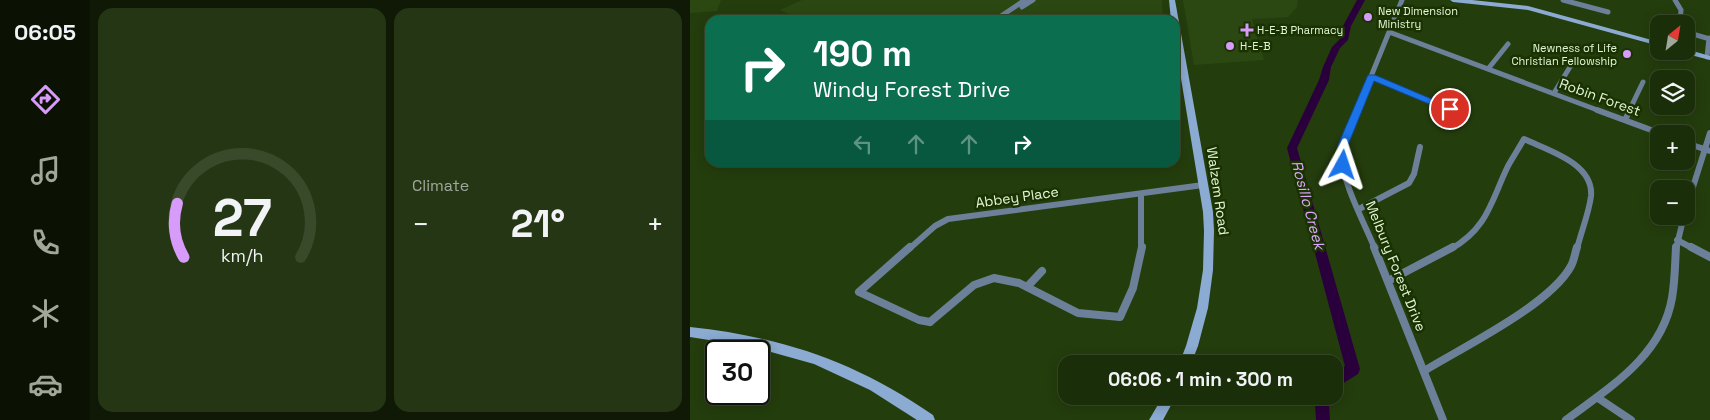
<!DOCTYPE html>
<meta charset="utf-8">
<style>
body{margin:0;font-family:"Space Grotesk",sans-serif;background:#243613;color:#f1f3f6;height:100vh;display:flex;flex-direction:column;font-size:19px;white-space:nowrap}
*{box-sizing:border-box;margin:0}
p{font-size:16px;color:#a0a89c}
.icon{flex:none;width:28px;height:28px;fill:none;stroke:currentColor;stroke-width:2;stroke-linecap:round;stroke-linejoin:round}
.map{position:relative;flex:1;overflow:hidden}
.details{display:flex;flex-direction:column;gap:8px;padding:8px;background:#0f1906;width:600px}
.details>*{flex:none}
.top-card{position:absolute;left:15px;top:15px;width:475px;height:152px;border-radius:15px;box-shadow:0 2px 12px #0003,0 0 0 1px #394a2b;background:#0b6e4f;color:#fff;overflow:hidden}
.needle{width:32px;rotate:30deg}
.controls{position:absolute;left:960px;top:15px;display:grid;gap:10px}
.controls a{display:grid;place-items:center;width:45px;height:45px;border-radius:10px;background:#1b2e0a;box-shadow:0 2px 12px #0003,0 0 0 1px #394a2b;font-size:25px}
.speed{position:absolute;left:15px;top:340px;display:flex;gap:10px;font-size:25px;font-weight:700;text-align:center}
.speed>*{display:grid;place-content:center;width:65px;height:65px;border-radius:50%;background:#1b2e0a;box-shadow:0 2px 12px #0003,0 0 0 1px #394a2b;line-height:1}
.speed .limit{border:2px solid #111;border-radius:8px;background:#fff;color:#111}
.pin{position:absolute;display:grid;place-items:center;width:42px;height:42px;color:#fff;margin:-21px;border:2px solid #fff;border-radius:50%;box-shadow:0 1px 5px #0007}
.me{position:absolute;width:55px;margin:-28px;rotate:5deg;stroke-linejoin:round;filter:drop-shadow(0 0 4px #0008)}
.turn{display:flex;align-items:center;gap:18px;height:105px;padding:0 25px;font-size:22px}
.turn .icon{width:65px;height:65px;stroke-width:2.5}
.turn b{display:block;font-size:35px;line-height:42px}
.lanes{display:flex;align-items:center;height:48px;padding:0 25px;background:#0003;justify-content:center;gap:25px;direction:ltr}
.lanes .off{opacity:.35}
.big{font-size:38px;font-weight:600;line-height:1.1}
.details .widget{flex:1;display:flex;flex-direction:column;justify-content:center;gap:8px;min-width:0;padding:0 18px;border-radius:15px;background:#243613}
.details .dial{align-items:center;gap:0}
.dial svg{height:130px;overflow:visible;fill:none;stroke:#394a2b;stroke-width:7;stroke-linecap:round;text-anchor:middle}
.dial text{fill:#f1f3f6;stroke:none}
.heat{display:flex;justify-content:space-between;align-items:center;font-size:28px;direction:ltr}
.details .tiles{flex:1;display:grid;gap:8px;grid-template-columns:repeat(2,1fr)}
.trip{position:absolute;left:368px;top:355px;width:285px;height:50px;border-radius:15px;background:#1b2e0a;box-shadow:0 2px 12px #0003,0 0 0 1px #394a2b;font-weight:600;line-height:50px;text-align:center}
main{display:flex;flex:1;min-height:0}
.menu{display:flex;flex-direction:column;width:90px;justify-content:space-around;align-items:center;background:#0b1204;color:#a0a89c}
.menu .icon{width:35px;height:35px}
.menu .selected{color:#d79bf9}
.menu b{font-size:22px;color:#f1f3f6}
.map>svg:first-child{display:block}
</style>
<main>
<nav class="menu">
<b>06:05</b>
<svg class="icon selected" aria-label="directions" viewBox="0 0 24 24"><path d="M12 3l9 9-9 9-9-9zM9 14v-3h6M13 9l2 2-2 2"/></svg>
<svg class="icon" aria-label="music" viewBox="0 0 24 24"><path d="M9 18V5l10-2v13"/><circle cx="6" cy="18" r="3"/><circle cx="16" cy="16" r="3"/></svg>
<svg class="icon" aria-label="phone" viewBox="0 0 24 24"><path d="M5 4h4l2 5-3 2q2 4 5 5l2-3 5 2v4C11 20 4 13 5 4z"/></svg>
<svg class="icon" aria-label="climate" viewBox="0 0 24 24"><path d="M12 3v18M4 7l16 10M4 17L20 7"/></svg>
<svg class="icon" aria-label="car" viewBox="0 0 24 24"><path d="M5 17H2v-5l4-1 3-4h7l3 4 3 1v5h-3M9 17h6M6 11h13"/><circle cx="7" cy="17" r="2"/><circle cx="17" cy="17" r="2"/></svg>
</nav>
<section class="details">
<div class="tiles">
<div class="widget dial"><svg viewBox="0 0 100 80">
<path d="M14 69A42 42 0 1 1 86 69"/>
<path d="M14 69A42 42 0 0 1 10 36" stroke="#d79bf9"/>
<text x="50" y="56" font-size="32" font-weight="700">27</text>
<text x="50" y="72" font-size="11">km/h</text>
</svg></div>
<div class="widget"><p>Climate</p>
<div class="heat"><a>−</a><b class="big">21°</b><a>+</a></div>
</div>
</div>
</section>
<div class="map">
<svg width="1020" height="420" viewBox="0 0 1020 420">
<rect width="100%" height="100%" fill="#243d0d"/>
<path fill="#2c4812" d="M0 0H31L27 11 0 13Z
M112 0H472L473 20H325L307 14 297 20H112L90 10Z
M493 0H608L607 7 598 17 562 19 574 60 504 65Z"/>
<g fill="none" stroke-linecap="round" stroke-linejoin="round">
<path fill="#2a003c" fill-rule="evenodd" d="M667 0H675L661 26 658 40 650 48 641 67 639 80 607 148 670 369 668 374 644 389V374L655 366 597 148 629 80 633 67 642 47 650 39 653 26Z
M628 396H642L639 404 640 420H626L625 404Z"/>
<path stroke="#6c8199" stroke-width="5" d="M873 0 918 12
M985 0 991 10 990 24
M332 7 343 0
M305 20 335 0
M699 32 910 111
M996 32 1020 39
M1017 57 1019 38
M798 69 818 44
M485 70H494
M485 76H494
M681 77 760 109
M864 93 883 62
M667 111 712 0
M939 111 953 82"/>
<path stroke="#6c8199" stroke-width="6" d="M668 110C662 124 652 142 652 157 653 185 674 222 685 249
M907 110 972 134
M935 120 940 110
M996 143 1020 151
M451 195V249
M669 209 719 183 724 174 730 147
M996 209 1020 133
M987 240 1004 249
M219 249 245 226 258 219 513 185
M761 249C798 228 801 201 818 166 823 157 829 148 834 139 857 150 904 163 901 196 899 213 891 232 887 249
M986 249 994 216"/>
<path stroke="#6c8199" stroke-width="8" d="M220 247 169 292 229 320 240 322
M684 247 753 420
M1001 247 1020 257
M698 281 763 247
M337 287 352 271
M240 322 284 285 304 278 329 283 388 313 430 317 443 288 452 247
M734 371C773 347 860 305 881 266 884 261 885 253 887 247
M908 398 941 420
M876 420C920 387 972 356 982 298 985 281 985 264 986 247"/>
<path fill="#8babd2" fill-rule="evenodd" d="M479 0H485L523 212 524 231 523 270 518 308 508 346 501 364H489L496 346 507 308 513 270 514 231 513 212 485 42V20H481Z
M760 0H782L838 6 969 42V46L838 10 763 2Z
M996 49 1020 56V60L993 53 992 51H996Z
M0 327C93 337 166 362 243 415L245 420H227L180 390 124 364 63 347 0 337Z
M473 396H486L473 420H459Z"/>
</g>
<path fill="#1a73e8" stroke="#114b97" d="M678 75H685L765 109 756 111 684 81 658 145V165L653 168 649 167 648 145Z"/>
<g fill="#d79bf9" stroke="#1a3202" stroke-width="2">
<circle cx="678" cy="17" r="5"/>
<path d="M554.5 22.5h5v5h5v5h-5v5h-5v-5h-5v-5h5z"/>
<circle cx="540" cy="46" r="5"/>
<circle cx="937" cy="54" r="5"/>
</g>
<g text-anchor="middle" stroke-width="5" stroke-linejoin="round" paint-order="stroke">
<g font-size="11" fill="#e3f7d6" stroke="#1a3202" text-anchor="start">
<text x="688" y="15">New Dimension<tspan x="688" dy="13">Ministry</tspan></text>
<text x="567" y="34">H-E-B Pharmacy</text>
<text x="550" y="50">H-E-B</text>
<text x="927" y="52" text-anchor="end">Newness of Life<tspan x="927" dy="13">Christian Fellowship</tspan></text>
</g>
<g font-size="14" fill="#e3f7d6" stroke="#1a3202">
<text transform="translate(910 97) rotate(20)" y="5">Robin Forest</text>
<text transform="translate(528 191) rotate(82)" y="5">Walzem Road</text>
<text transform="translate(327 197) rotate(-8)" y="5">Abbey Place</text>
<text transform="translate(706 266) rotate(68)" y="5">Melbury Forest Drive</text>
</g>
<g font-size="15" font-style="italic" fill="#dda6fc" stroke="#1a3202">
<text transform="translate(618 205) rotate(75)" y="5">Rosillo Creek</text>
</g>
</g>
</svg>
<div class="controls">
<a><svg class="needle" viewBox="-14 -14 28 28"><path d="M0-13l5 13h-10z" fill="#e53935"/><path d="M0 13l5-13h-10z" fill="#a0a89c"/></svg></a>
<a><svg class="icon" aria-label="layers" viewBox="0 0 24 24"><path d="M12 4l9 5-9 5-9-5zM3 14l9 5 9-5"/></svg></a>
<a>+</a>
<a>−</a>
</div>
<div class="speed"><div class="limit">30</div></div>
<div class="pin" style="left:760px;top:109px;background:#d93025"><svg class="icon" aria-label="arrive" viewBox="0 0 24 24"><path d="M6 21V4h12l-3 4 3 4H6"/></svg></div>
<svg class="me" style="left:653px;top:165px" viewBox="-20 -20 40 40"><path d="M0-17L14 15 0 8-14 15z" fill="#1a73e8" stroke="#fff" stroke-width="4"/></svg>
<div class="trip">06:06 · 1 min · 300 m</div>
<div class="top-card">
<div class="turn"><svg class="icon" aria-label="right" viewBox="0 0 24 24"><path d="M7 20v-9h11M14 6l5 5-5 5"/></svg><div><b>190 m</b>Windy Forest Drive</div></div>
<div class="lanes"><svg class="icon off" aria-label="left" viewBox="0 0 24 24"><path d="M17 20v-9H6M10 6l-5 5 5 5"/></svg><svg class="icon off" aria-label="ahead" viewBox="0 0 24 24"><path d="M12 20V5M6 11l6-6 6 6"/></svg><svg class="icon off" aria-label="ahead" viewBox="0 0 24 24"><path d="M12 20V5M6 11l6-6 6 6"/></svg><svg class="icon" aria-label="right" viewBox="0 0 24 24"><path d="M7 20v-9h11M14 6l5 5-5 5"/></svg></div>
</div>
</div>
</main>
